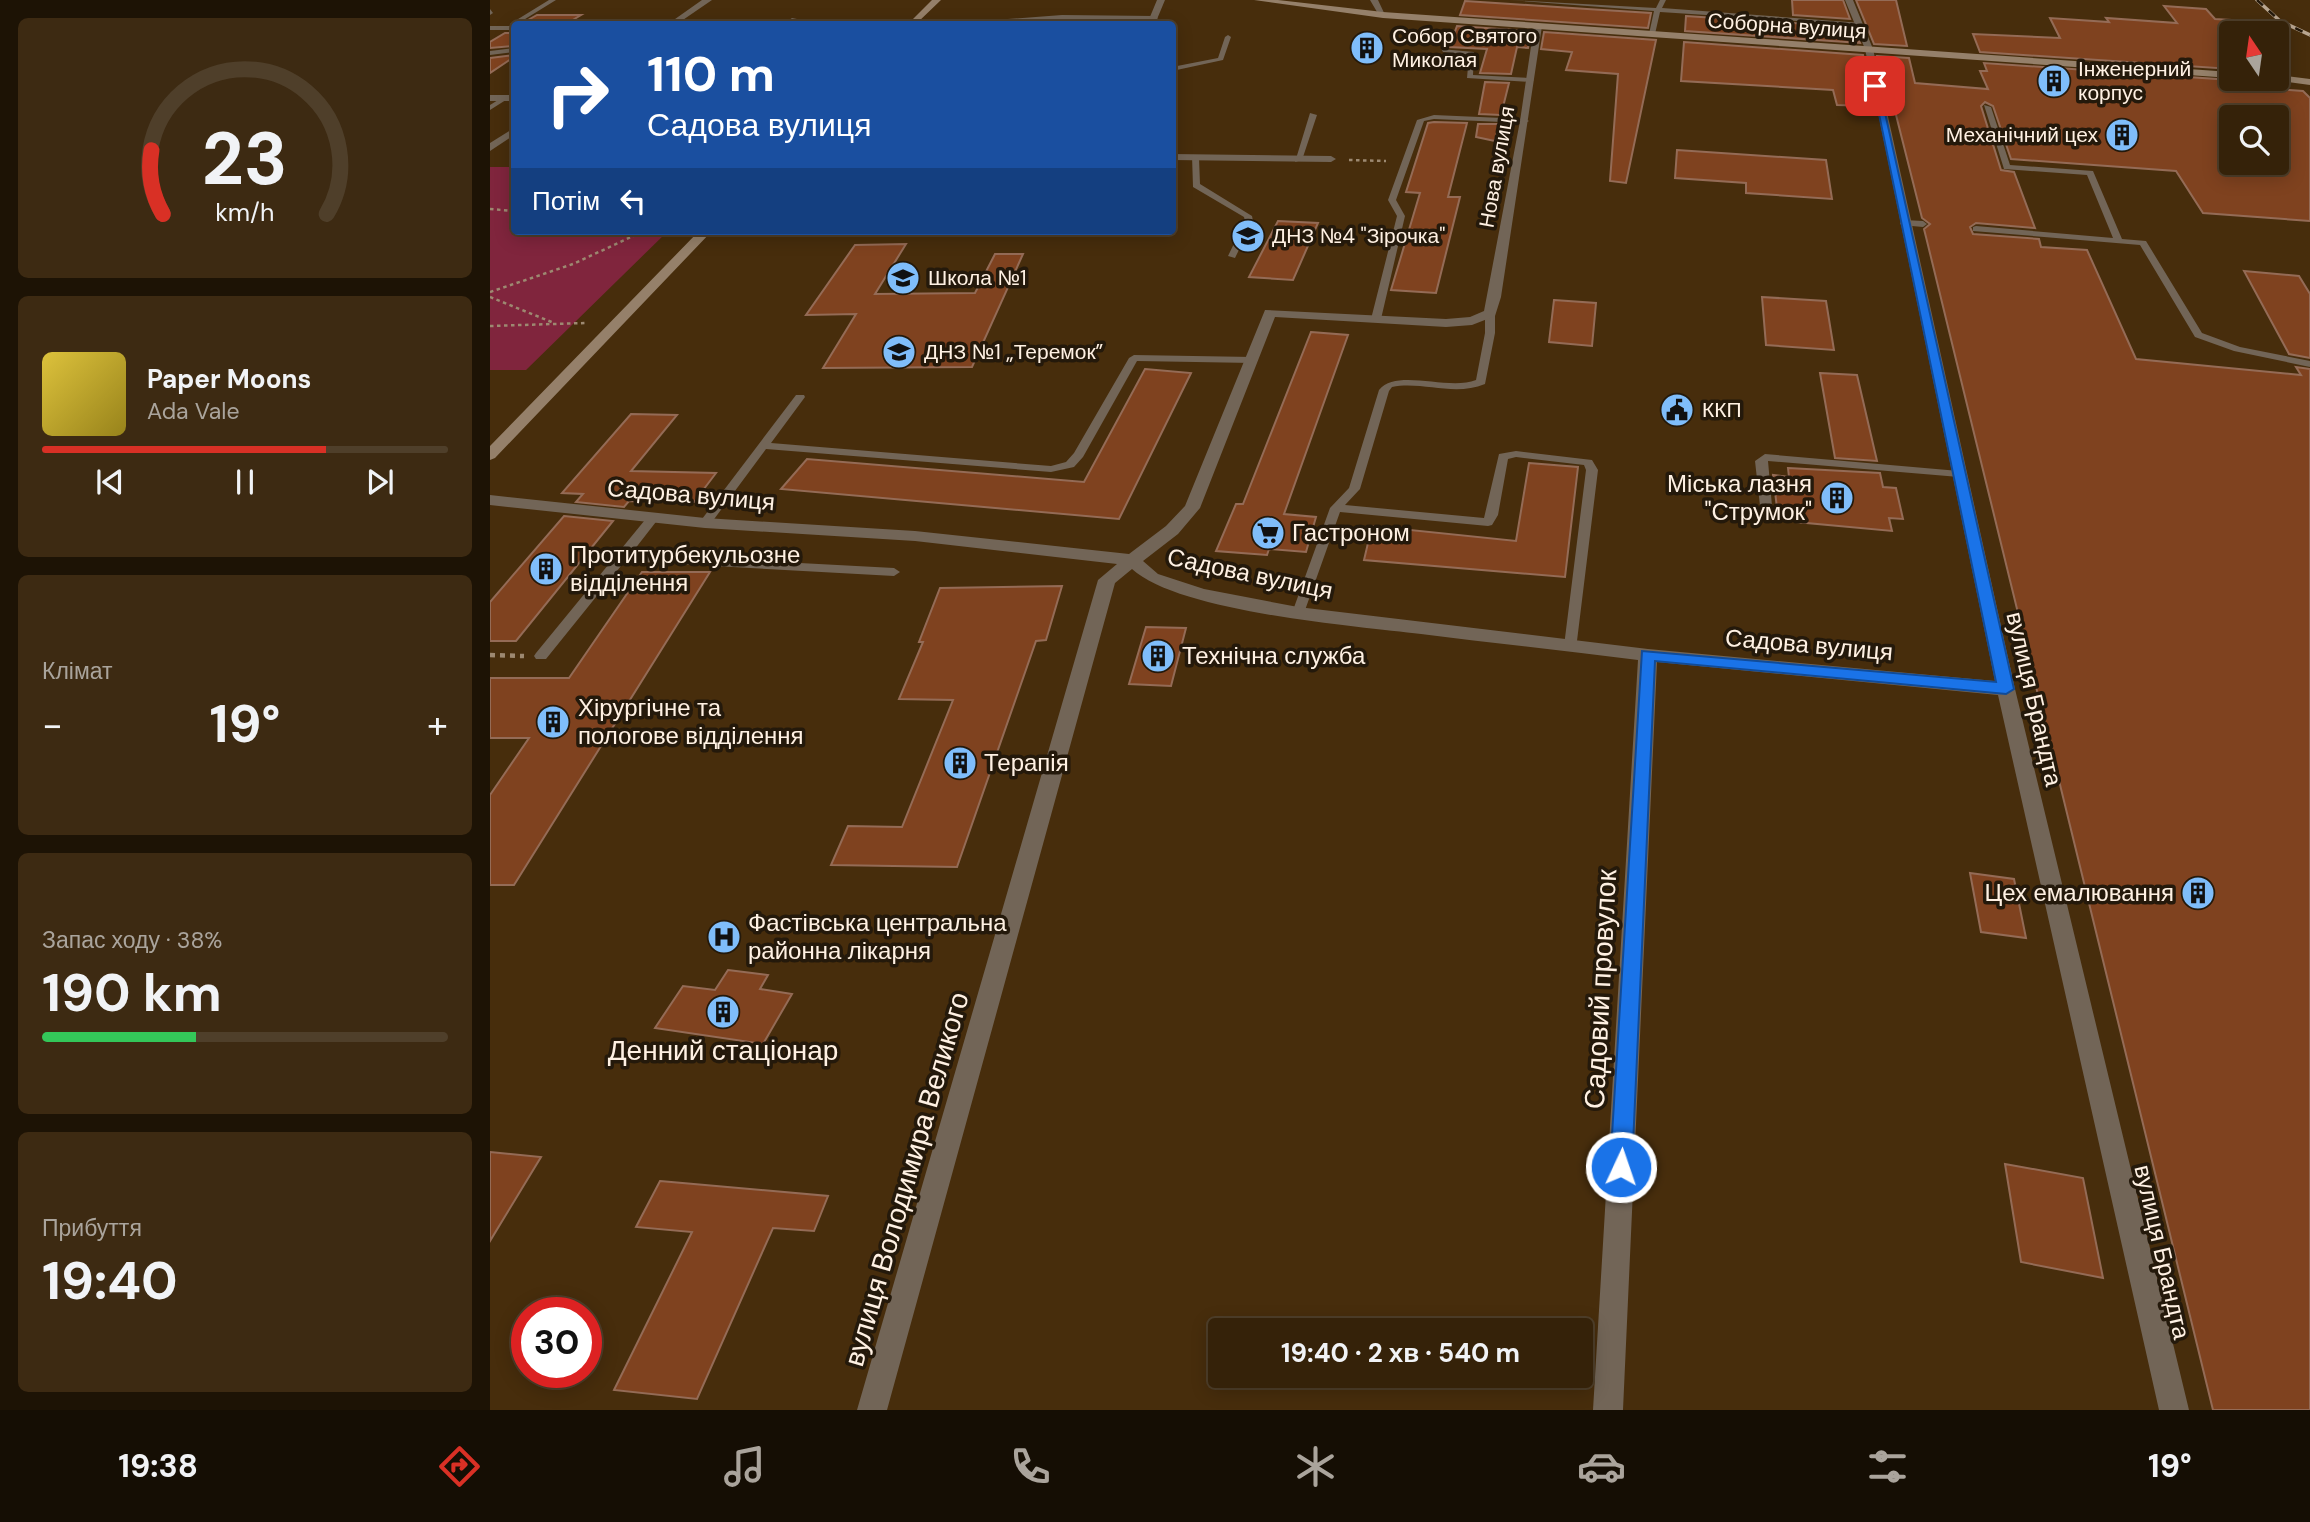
<!DOCTYPE html>
<html lang="uk">
<meta charset="utf-8">
<style>
body{margin:0;font-family:"DM Sans",sans-serif;background:#3d2a12;color:#f1f3f6;height:100vh;display:flex;flex-direction:column;font-size:26px;white-space:nowrap}
*{box-sizing:border-box;margin:0}
p{font-size:23px;color:#aaa49c}
.icon{flex:none;width:38px;height:38px;fill:none;stroke:currentColor;stroke-width:2;stroke-linecap:round;stroke-linejoin:round}
.map{position:relative;flex:1;overflow:hidden}
.drawer{display:flex;flex-direction:column;gap:18px;padding:18px;background:#1d1305;width:490px}
.drawer>*{flex:none}
.banner{position:absolute;left:21px;top:21px;width:665px;height:214px;border-radius:7px;box-shadow:0 4px 18px #0003,0 0 0 2px #4f3f2a;background:#1a4fa0;color:#fff;overflow:hidden}
.needle{width:46px;rotate:347deg}
.controls{position:absolute;left:1729px;top:21px;display:grid;gap:14px}
.controls a{display:grid;place-items:center;width:70px;height:70px;border-radius:7px;background:#352209;box-shadow:0 4px 18px #0003,0 0 0 2px #4f3f2a;font-size:35px}
.speed{position:absolute;left:21px;top:1297px;display:flex;gap:14px;font-size:35px;font-weight:700;text-align:center}
.speed>*{display:grid;place-content:center;width:91px;height:91px;border-radius:50%;background:#352209;box-shadow:0 4px 18px #0003,0 0 0 2px #4f3f2a;line-height:1}
.speed .limit{border:10px solid #d22;background:#fff;color:#111}
.pin{position:absolute;display:grid;place-items:center;width:60px;height:60px;color:#fff;margin:-30px;border-radius:14px;box-shadow:0 4px 10px #0006}
.me{position:absolute;width:77px;margin:-38px;rotate:3deg;stroke-linejoin:round;filter:drop-shadow(0 0 5px #0008)}
.turn{display:flex;align-items:center;gap:24px;height:147px;padding:0 21px;font-size:32px}
.turn .icon{width:91px;height:91px;stroke-width:2.5}
.turn b{display:block;font-size:49px;line-height:60px}
.then{display:flex;align-items:center;height:66px;padding:0 21px;background:#0003;gap:14px;font-size:26px}
.big{font-size:52px;font-weight:700;line-height:1.1}
.drawer .card{flex:1;display:flex;flex-direction:column;justify-content:center;gap:10px;min-width:0;padding:0 24px;border-radius:10px;background:#3d2a12}
.drawer .dial{align-items:center;gap:0}
.dial svg{height:182px;overflow:visible;fill:none;stroke:#4f3f2a;stroke-width:7;stroke-linecap:round;text-anchor:middle}
.dial text{fill:#f1f3f6;stroke:none}
.song{display:flex;align-items:center;gap:21px}
.cover{width:84px;height:84px;border-radius:10px;background:linear-gradient(135deg,hsl(50 70% 55%),hsl(50 70% 35%))}
.played{height:7px;border-radius:4px;background:linear-gradient(90deg,#d93025 70%,#4f3f2a 70%)}
.keys{display:flex;justify-content:space-around;direction:ltr}
.heat{display:flex;justify-content:space-between;align-items:center;font-size:38px;direction:ltr}
.charge{height:10px;border-radius:5px;background:linear-gradient(90deg,#34c759 38%,#4f3f2a 0)}
.trip{position:absolute;left:718px;top:1318px;width:385px;height:70px;border-radius:7px;background:#352209;box-shadow:0 4px 18px #0003,0 0 0 2px #4f3f2a;font-weight:700;line-height:70px;text-align:center}
.menu{display:flex;height:112px;justify-content:space-around;align-items:center;background:#150e04;color:#aaa49c}
.menu .icon{width:49px;height:49px}
.menu .on{color:#d93025}
.menu b{font-size:32px;color:#f1f3f6}
main{display:flex;flex:1;min-height:0}
.map>svg:first-child{display:block}
</style>
<main>
<section class="drawer">
<div class="card dial"><svg viewBox="0 0 100 80">
<path d="M14 69A42 42 0 1 1 86 69"/>
<path d="M14 69A42 42 0 0 1 9 41" stroke="#d93025"/>
<text x="50" y="56" font-size="32" font-weight="700">23</text>
<text x="50" y="72" font-size="11">km/h</text>
</svg></div>
<div class="card">
<div class="song"><i class="cover"></i><div><b>Paper Moons</b><p>Ada Vale</p></div></div>
<div class="played"></div>
<div class="keys"><svg class="icon" aria-label="previous" viewBox="0 0 24 24"><path d="M18 5L8 12l10 7zM5 5v14"/></svg><svg class="icon" aria-label="pause" viewBox="0 0 24 24"><path d="M8 5v14M16 5v14"/></svg><svg class="icon" aria-label="next" viewBox="0 0 24 24"><path d="M6 5l10 7-10 7zM19 5v14"/></svg></div>
</div>
<div class="card"><p>Клімат</p>
<div class="heat"><a>−</a><b class="big">19°</b><a>+</a></div>
</div>
<div class="card"><p>Запас ходу · 38%</p><b class="big">190 km</b><div class="charge"></div></div>
<div class="card"><p>Прибуття</p><b class="big">19:40</b></div>
</section>
<div class="map">
<svg width="1820" height="1410" viewBox="0 0 1820 1410">
<rect width="100%" height="100%" fill="#472d0c"/>
<path fill="#80253d" d="M0 167H24V231H178L36 370H0Z"/>
<path fill="#7f421f" stroke="#946b56" stroke-width="2" fill-rule="evenodd" d="M1302 0H1353L1360 19 1303 15Z
M1366 0H1406L1417 46 1384 44Z
M975 1 1097 9 1161 13 1158 28 970 15Z
M1674 6 1716 9 1725 19 1741 20V69L1490 52 1483 34 1570 38 1560 18 1619 22 1616 18 1687 23Z
M47 15H91L76 24H31Z
M1196 16 1363 27 1370 43 1195 31Z
M967 26 1041 31 1038 48 1027 47 1021 74 990 73 997 49 959 47Z
M1054 32 1166 40 1136 183 1120 181 1128 74 1076 70 1082 52 1051 49Z
M24 33V46L0 48V42L15 33Z
M1194 42 1373 55 1384 106 1347 105 1343 90 1191 81Z
M24 55V57L0 73V58Z
M1387 56 1419 58 1425 83 1498 89 1490 71H1497L1494 63 1741 80V86L1813 91 1820 98V221L1713 213 1686 171 1521 159 1503 106 1495 102 1491 106 1511 170 1524 172 1545 228 1486 223 1480 227 1483 234 1549 239 1551 247 1597 250 1646 359 1811 375 1806 367 1820 369V1410H1723L1436 237 1434 229 1440 224 1432 218 1404 107H1399ZM1741 117H1787V163H1741Z
M995 82 1019 83 1011 115 989 114Z
M944 122 977 123 958 197H970L946 293 901 290 930 193 916 192 938 123Z
M988 124H1009L1005 141 986 137Z
M1187 150 1336 160 1342 199 1256 193V183L1185 178Z
M788 221 828 223 803 280 759 277Z
M416 244 385 294 485 293 505 254H533L482 367 333 368 366 314 316 315 365 245Z
M1754 271 1809 276 1820 294V358L1799 354Z
M1272 297 1336 301 1344 350 1276 345Z
M1064 300 1106 303 1102 346 1059 342Z
M821 332 858 335 794 514 826 517 816 552 779 549 777 555 726 551 746 504H753Z
M655 369 701 373 629 519 291 489 317 459 594 482Z
M1330 373 1367 375 1387 461 1345 458Z
M141 414 187 415 141 471 226 473 204 502 139 501 134 507 86 502 93 494 72 493Z
M1039 463 1088 467 1075 577 874 560 882 526 1026 541Z
M1298 468 1390 473 1393 487 1406 488 1413 519 1399 518 1402 531 1306 522 1304 510 1287 508 1283 475 1299 477Z
M74 516 123 521 26 641H0V602Z
M152 572H220L24 885H0V795L39 738H0V678H79Z
M572 586 556 640 546 641 467 867 341 865 358 826 412 827 463 700 409 699 433 642H429L450 588Z
M656 627 696 628 681 686 639 684Z
M1480 873 1524 879 1536 938 1491 932Z
M238 970 278 975 270 989 302 994 273 1044 165 1028 193 986 225 990Z
M0 1152 51 1157 0 1241Z
M1515 1164 1593 1178 1613 1278 1531 1262Z
M170 1181 338 1196 324 1231 283 1228 207 1399 124 1390 202 1232 146 1227Z"/>
<g fill="none" stroke-linecap="round" stroke-linejoin="round">
<path stroke="#9d8971" stroke-width="2.5" stroke-dasharray="3.5 3.5" stroke-linecap="butt" d="M859 160 896 161
M0 209 24 211
M0 292 83 264 154 231
M0 297 64 323
M0 326 95 323"/>
<path stroke="#9d8971" stroke-width="4.5" stroke-dasharray="5 5" stroke-linecap="butt" d="M0 655 34 656"/>
<path fill="#726557" fill-rule="evenodd" d="M59 0H66L27 24H20Z
M1019 0 1166 8 1170 0H1176L1172 8 1372 23 1369 25 1170 12 1165 34 1162 36 1159 34 1164 11Z
M0 9 3 13 0 15Z
M572 15 665 16 668 18 665 20 572 19 507 22 504 20Z
M302 18 307 19 299 24H293Z
M0 26H24V30H0Z
M738 35 741 37 733 60 682 71V67L728 58 735 37Z
M24 48V52L0 55V51Z
M951 49 984 52 983 75 1041 78 1044 80 1041 82 977 78 979 55 953 52Z
M13 97 19 98 0 110V105Z
M1494 105 1501 107 1520 165 1603 171 1632 239 1656 241 1712 333 1750 347 1820 361V367L1744 351 1705 337 1650 245 1483 231V227L1486 226 1623 238 1597 175 1514 169Z
M820 113 827 115 812 160 805 162Z
M944 115 1035 119 1039 121 1035 123 944 119 934 121 906 200 915 216 891 319 883 321 881 319 907 216 898 200 927 120Z
M702 156 709 158 710 184 762 216 763 221 745 258 738 256 755 221 754 217 703 187Z
M1414 220 1433 221 1437 224 1433 227 1411 225 1410 223Z
M1000 310 1005 313V333L995 384C964 397 933 381 902 387L899 391 870 489 855 505 994 518 1009 454 1026 451 1102 460 1108 470 1086 649H1076L1074 646 1096 470 1094 465 1026 457 1018 459 1008 515 1002 525 998 526 850 512 814 613 813 616H803L802 613 840 508 859 488 889 390C907 368 958 391 986 380L995 333V313Z
M644 355 763 357 768 360 763 363 647 361 593 457 584 467 561 472 276 449 219 526H211L209 523 306 395H314L315 397 281 443 561 466 576 462 584 453 639 358Z
M1275 454 1469 471 1475 474 1469 477 1278 461 1282 506 1276 510 1270 506 1265 461Z
M163 514 169 518 141 554 404 568 410 572 404 576 135 561 56 659H46L44 656 46 653 159 515Z"/>
<path fill="#726557" fill-rule="evenodd" d="M212 0H222L187 24H178Z
M667 0H675L665 24H657Z
M880 0H888L896 17H890Z
M1355 0H1363L1383 49 1525 689 1699 1410H1669L1508 695 1167 662 1133 1410H1103L1148 660C1076 651 1003 643 931 634 864 626 689 612 642 569L625 583 397 1410H367L608 580 627 564 425 541 215 528 0 505V495L215 518 425 531 639 554 676 526 695 506 775 310 956 319 980 317 994 311 1030 121 1044 26 1048 23 1052 26 1011 297 1005 316 982 325 956 327 785 317 710 508 688 534 653 561 668 574 714 589 808 607 1158 649 1505 681 1375 49Z
M0 95H24V101H0Z
M24 128V135L0 151V143Z
M682 154 841 156 846 159 841 162 682 160Z"/>
<path fill="#95806a" fill-rule="evenodd" d="M442 0H451L426 24H418Z
M764 0H788L893 12 1741 72V78L893 18Z
M1787 75 1820 79V85L1784 80Z
M209 231H222L5 458 0 460V446Z"/>
<defs>
<path id="rail" d="M1767 0 1790 21 1820 35"/>
</defs>
<use href="#rail" stroke="#b9a691" stroke-width="3.5"/>
<use href="#rail" stroke="#24190b" stroke-width="2.5" stroke-dasharray="8" stroke-linecap="butt"/>
</g>
<path fill="#1a73e8" stroke="#114b97" stroke-width="2" d="M1383 85 1389 86 1524 689 1516 694 1165 661 1142 1167 1138 1175 1131 1178 1123 1175 1120 1167 1152 651 1506 682Z"/>
<defs>
<symbol id="building-disc" viewBox="-11 -11 22 22"><circle r="9.5" fill="#7fbdfa" stroke="#24190b"/><path d="M-4-6H4V6H1V3H-1V6H-4ZM-2.5-4.3h1.7v1.8h-1.7ZM.8-4.3h1.7v1.8H.8ZM-2.5-1h1.7V.8h-1.7ZM.8-1h1.7V.8H.8Z" fill="#111"/></symbol>
<symbol id="school-disc" viewBox="-11 -11 22 22"><circle r="9.5" fill="#7fbdfa" stroke="#24190b"/><path d="M0-5L7-2L0 1L-7-2ZM-4 1L0 2.5L4 1V4Q0 6-4 4Z" fill="#111"/></symbol>
<symbol id="civic-disc" viewBox="-11 -11 22 22"><circle r="9.5" fill="#7fbdfa" stroke="#24190b"/><path d="M-.6-6.5H3V-4.5H.6V-3L4-1V1h2V6H-6V1h2V-1L-.6-3ZM-1.2 2.5V6h2.4V2.5Z" fill="#111"/></symbol>
<symbol id="supermarket-disc" viewBox="-11 -11 22 22"><circle r="9.5" fill="#7fbdfa" stroke="#24190b"/><path d="M-6-5.5h2.5l.6 2H6L4.5 2H-2.5L-4.4-4H-6ZM-1.5 3.2a1.3 1.3 0 1 0 .1 0ZM3 3.2a1.3 1.3 0 1 0 .1 0Z" fill="#111"/></symbol>
<symbol id="hospital-disc" viewBox="-11 -11 22 22"><circle r="9.5" fill="#7fbdfa" stroke="#24190b"/><path d="M-5-5h3v3.5h4V-5h3V5h-3V1.5h-4V5h-3Z" fill="#111"/></symbol>
</defs>
<g fill-rule="evenodd">
<use href="#building-disc" x="858" y="29" width="38" height="38"/>
<use href="#building-disc" x="1545" y="62" width="38" height="38"/>
<use href="#building-disc" x="1613" y="116" width="38" height="38"/>
<use href="#school-disc" x="739" y="217" width="38" height="38"/>
<use href="#school-disc" x="394" y="259" width="38" height="38"/>
<use href="#school-disc" x="390" y="333" width="38" height="38"/>
<use href="#civic-disc" x="1168" y="391" width="38" height="38"/>
<use href="#building-disc" x="1328" y="479" width="38" height="38"/>
<use href="#supermarket-disc" x="759" y="514" width="38" height="38"/>
<use href="#building-disc" x="37" y="550" width="38" height="38"/>
<use href="#building-disc" x="649" y="637" width="38" height="38"/>
<use href="#building-disc" x="44" y="703" width="38" height="38"/>
<use href="#building-disc" x="451" y="744" width="38" height="38"/>
<use href="#building-disc" x="1689" y="874" width="38" height="38"/>
<use href="#hospital-disc" x="215" y="918" width="38" height="38"/>
<use href="#building-disc" x="214" y="993" width="38" height="38"/>
</g>
<g text-anchor="middle" stroke-width="7" stroke-linejoin="round" paint-order="stroke">
<g font-size="21" fill="#fff1e3" stroke="#24190b">
<text transform="translate(1297 26) rotate(4)" y="7">Соборна вулиця</text>
<text transform="translate(1007 167) rotate(-80)" y="7">Нова вулиця</text>
</g>
<g font-size="21" fill="#fff1e3" stroke="#24190b" text-anchor="start">
<text x="902" y="43">Собор Святого<tspan x="902" dy="24">Миколая</tspan></text>
<text x="1588" y="76">Інженерний<tspan x="1588" dy="24">корпус</tspan></text>
<text x="1608" y="142" text-anchor="end">Механічний цех</text>
<text x="782" y="243">ДНЗ №4 "Зірочка"</text>
<text x="438" y="285">Школа №1</text>
<text x="434" y="359">ДНЗ №1 „Теремок”</text>
<text x="1212" y="417">ККП</text>
</g>
<g font-size="24" fill="#fff1e3" stroke="#24190b" text-anchor="start">
<text x="1322" y="492" text-anchor="end">Міська лазня<tspan x="1322" dy="28">"Струмок"</tspan></text>
<text x="802" y="541">Гастроном</text>
<text x="80" y="563">Протитурбекульозне<tspan x="80" dy="28">відділення</tspan></text>
<text x="692" y="664">Технічна служба</text>
<text x="88" y="716">Хірургічне та<tspan x="88" dy="28">пологове відділення</tspan></text>
<text x="494" y="771">Терапія</text>
<text x="1684" y="901" text-anchor="end">Цех емалювання</text>
<text x="258" y="931">Фастівська центральна<tspan x="258" dy="28">районна лікарня</tspan></text>
</g>
<g font-size="24" fill="#fff1e3" stroke="#24190b">
<text transform="translate(201 495) rotate(5)" y="8">Садова вулиця</text>
<text transform="translate(760 574) rotate(12)" y="8">Садова вулиця</text>
<text transform="translate(1319 645) rotate(5)" y="8">Садова вулиця</text>
<text transform="translate(1544 699) rotate(77)" y="8">вулиця Брандта</text>
<text transform="translate(1672 1252) rotate(77)" y="8">вулиця Брандта</text>
</g>
<g font-size="28" fill="#fff1e3" stroke="#24190b">
<text transform="translate(1110 989) rotate(-87)" y="10">Садовий провулок</text>
<text transform="translate(416 1179) rotate(-74)" y="10">вулиця Володимира Великого</text>
</g>
<g font-size="28" fill="#fff1e3" stroke="#24190b">
<text x="233" y="1060">Денний стаціонар</text>
</g>
</g>
</svg>
<div class="controls">
<a><svg class="needle" viewBox="-14 -14 28 28"><path d="M0-13l5 13h-10z" fill="#e53935"/><path d="M0 13l5-13h-10z" fill="#aaa49c"/></svg></a>
<a><svg class="icon" aria-label="search" viewBox="0 0 24 24"><circle cx="10" cy="10" r="6"/><path d="M15 15l6 6"/></svg></a>
</div>
<div class="speed"><div class="limit">30</div></div>
<div class="pin" style="left:1385px;top:86px;background:#d93025"><svg class="icon" aria-label="arrive" viewBox="0 0 24 24"><path d="M6 21V4h12l-3 4 3 4H6"/></svg></div>
<svg class="me" style="left:1131px;top:1167px" viewBox="-20 -20 40 40"><circle r="17" fill="#1a73e8" stroke="#fff" stroke-width="3"/><path d="M0-11L8 9 0 5-8 9z" fill="#fff"/></svg>
<div class="trip">19:40 · 2 хв · 540 m</div>
<div class="banner">
<div class="turn"><svg class="icon" aria-label="right" viewBox="0 0 24 24"><path d="M7 20v-9h11M14 6l5 5-5 5"/></svg><div><b>110 m</b>Садова вулиця</div></div>
<div class="then">Потім<svg class="icon" aria-label="left" viewBox="0 0 24 24"><path d="M17 20v-9H6M10 6l-5 5 5 5"/></svg></div>
</div>
</div>
</main>
<nav class="menu">
<b>19:38</b>
<svg class="icon on" aria-label="directions" viewBox="0 0 24 24"><path d="M12 3l9 9-9 9-9-9zM9 14v-3h6M13 9l2 2-2 2"/></svg>
<svg class="icon" aria-label="music" viewBox="0 0 24 24"><path d="M9 18V5l10-2v13"/><circle cx="6" cy="18" r="3"/><circle cx="16" cy="16" r="3"/></svg>
<svg class="icon" aria-label="phone" viewBox="0 0 24 24"><path d="M5 4h4l2 5-3 2q2 4 5 5l2-3 5 2v4C11 20 4 13 5 4z"/></svg>
<svg class="icon" aria-label="climate" viewBox="0 0 24 24"><path d="M12 3v18M4 7l16 10M4 17L20 7"/></svg>
<svg class="icon" aria-label="car" viewBox="0 0 24 24"><path d="M5 17H2v-5l4-1 3-4h7l3 4 3 1v5h-3M9 17h6M6 11h13"/><circle cx="7" cy="17" r="2"/><circle cx="17" cy="17" r="2"/></svg>
<svg class="icon" aria-label="filters" viewBox="0 0 24 24"><path d="M4 7h16M4 17h16"/><circle cx="9" cy="7" r="2"/><circle cx="15" cy="17" r="2"/></svg>
<b>19°</b>
</nav>
